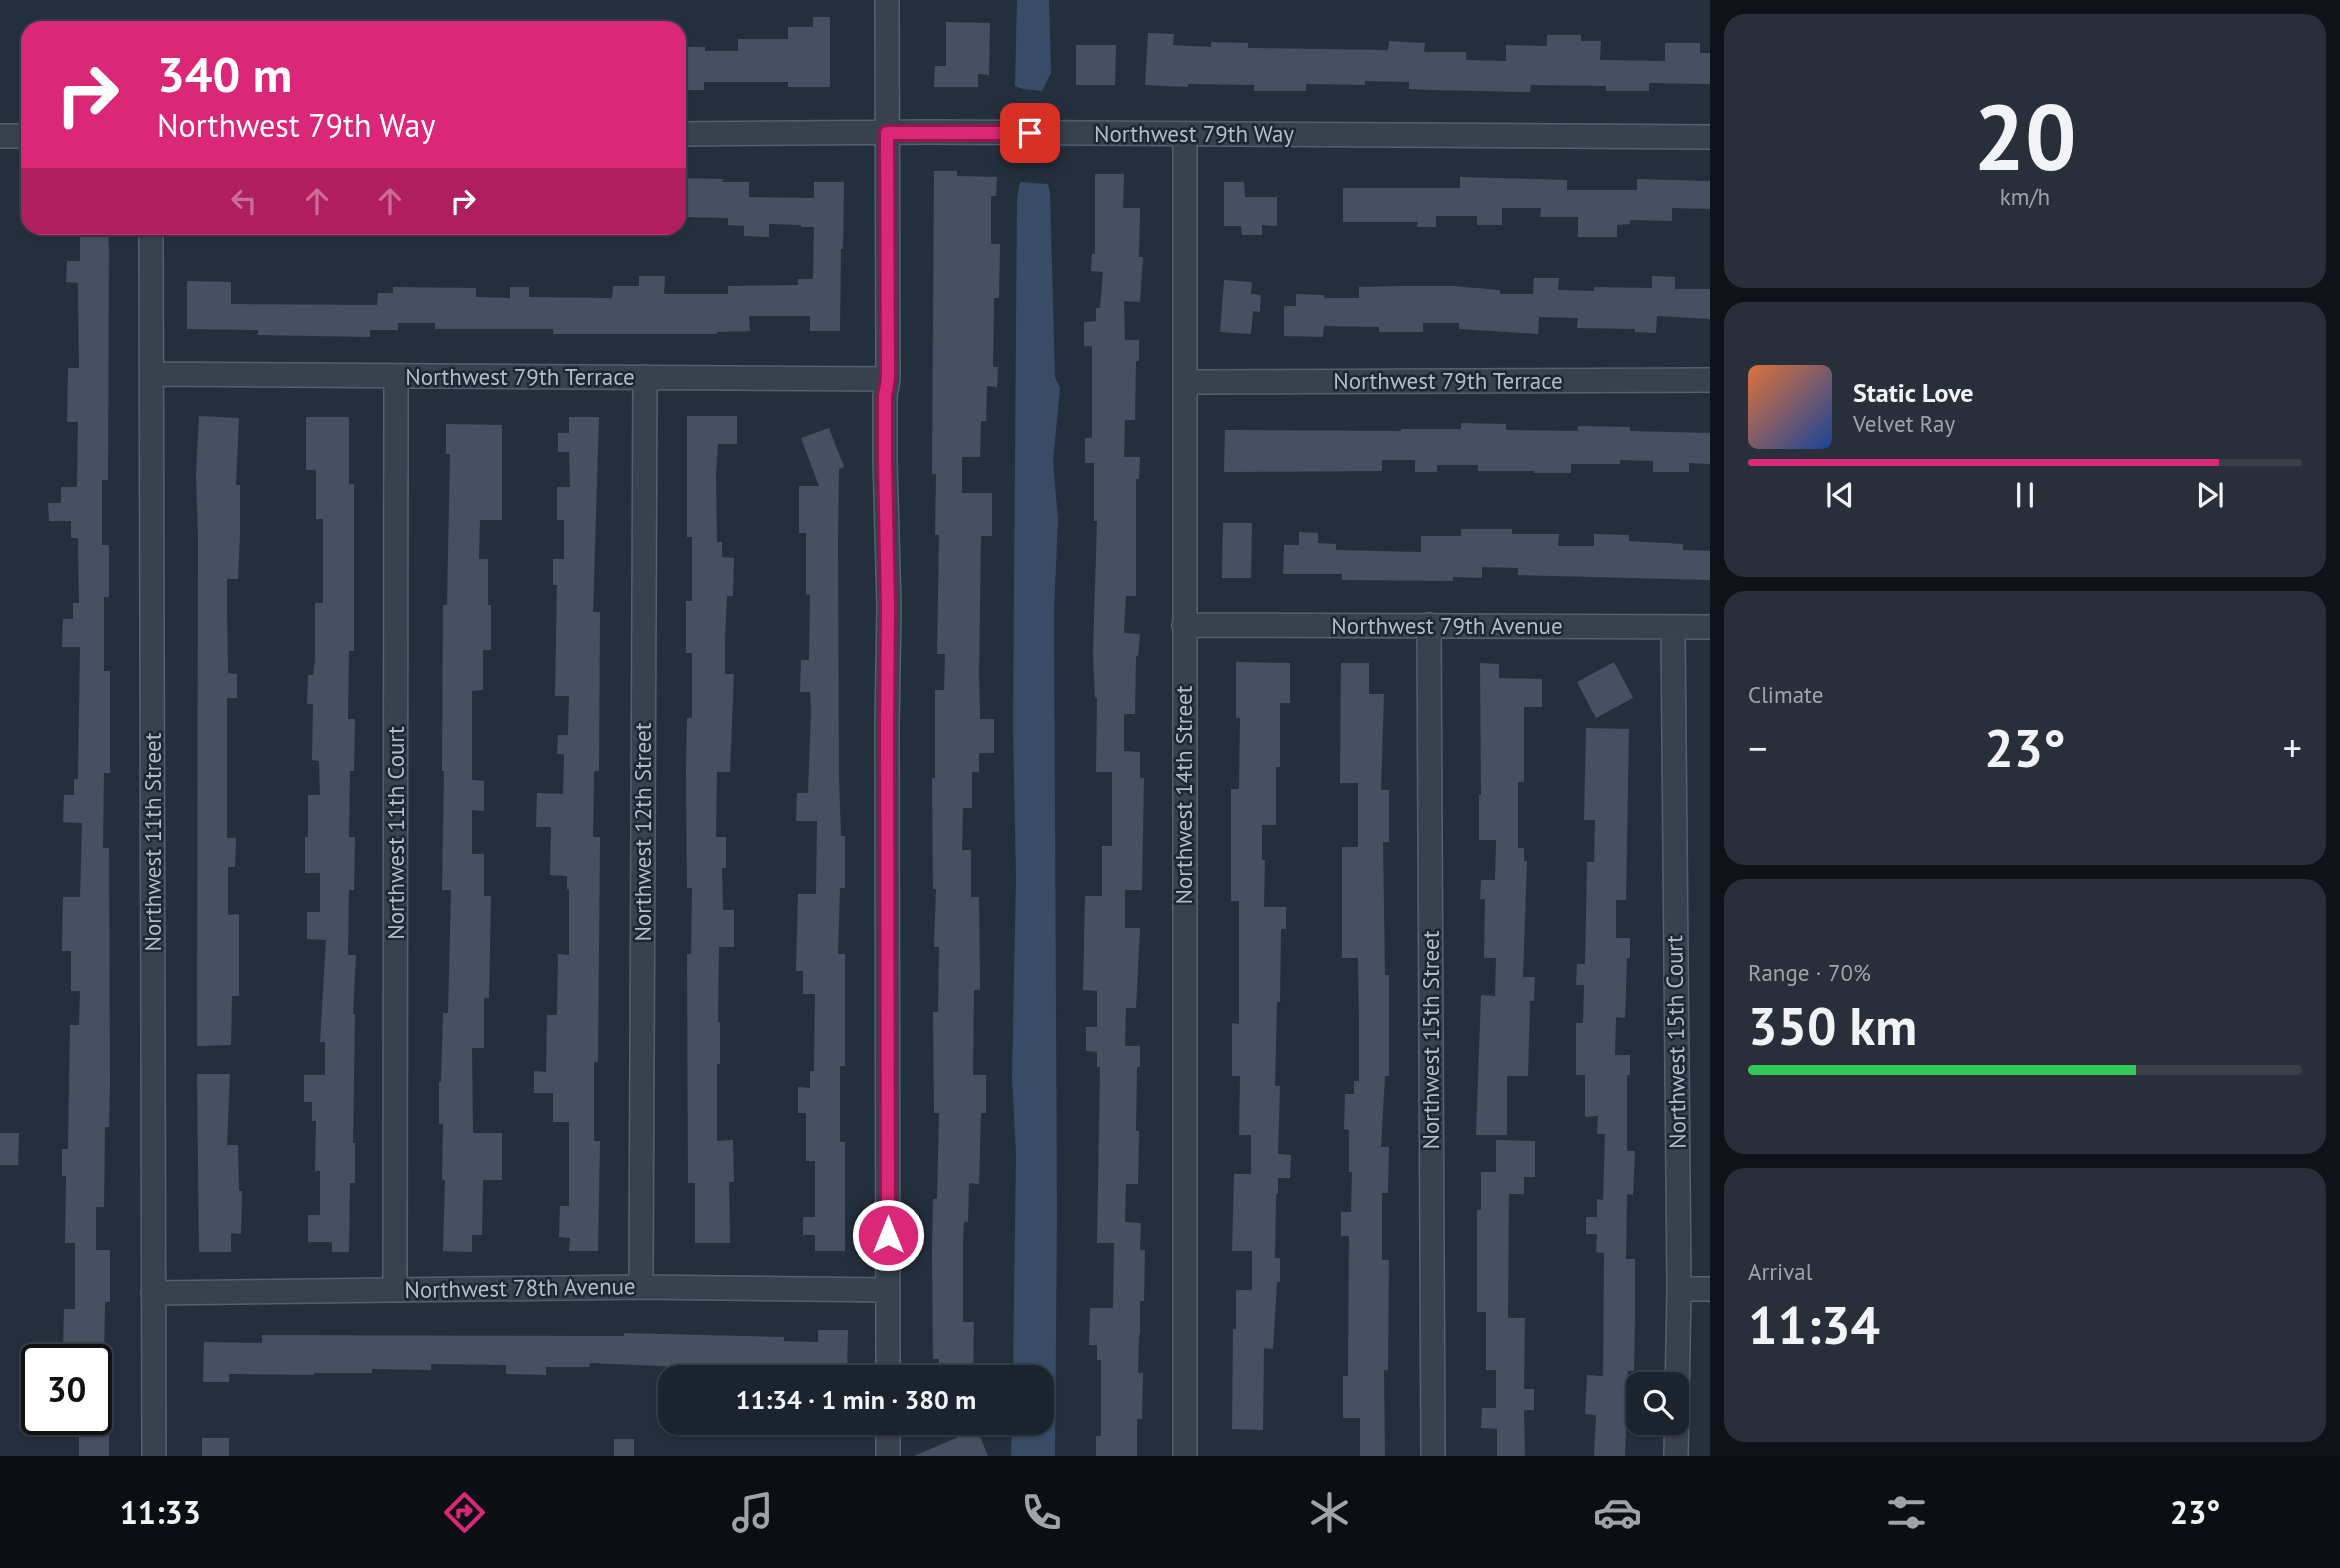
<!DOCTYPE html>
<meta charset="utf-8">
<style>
body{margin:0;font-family:"PT Sans",sans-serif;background:#282f3a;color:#f1f3f6;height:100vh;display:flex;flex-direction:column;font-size:26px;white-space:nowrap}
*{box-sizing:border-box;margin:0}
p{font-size:23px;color:#a0a4aa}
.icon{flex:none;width:38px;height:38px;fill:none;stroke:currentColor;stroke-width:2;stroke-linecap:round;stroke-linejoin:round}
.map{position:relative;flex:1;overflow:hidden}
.details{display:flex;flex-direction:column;gap:14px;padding:14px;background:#0f1319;width:630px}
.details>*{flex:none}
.banner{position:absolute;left:21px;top:21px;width:665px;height:214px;border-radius:21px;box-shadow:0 2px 5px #0004,0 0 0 2px #39404a;background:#db2777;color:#fff;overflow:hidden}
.fabs{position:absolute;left:1626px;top:1372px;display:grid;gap:14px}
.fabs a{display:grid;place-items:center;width:63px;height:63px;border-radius:14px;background:#1b232e;box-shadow:0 2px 5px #0004,0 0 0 2px #39404a;font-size:35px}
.speed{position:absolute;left:21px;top:1344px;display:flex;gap:14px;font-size:35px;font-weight:700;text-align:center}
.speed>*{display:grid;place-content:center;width:91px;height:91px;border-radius:50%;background:#1b232e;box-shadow:0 2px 5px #0004,0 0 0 2px #39404a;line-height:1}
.speed .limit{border:4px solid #111;border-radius:10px;background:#fff;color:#111}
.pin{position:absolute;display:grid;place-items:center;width:60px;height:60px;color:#fff;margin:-30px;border-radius:14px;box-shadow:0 4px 10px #0006}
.me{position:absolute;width:77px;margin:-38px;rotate:0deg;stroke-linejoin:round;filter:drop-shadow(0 0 5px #0008)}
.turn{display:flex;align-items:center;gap:24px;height:147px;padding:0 21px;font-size:32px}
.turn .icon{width:91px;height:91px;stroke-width:2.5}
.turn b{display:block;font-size:49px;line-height:60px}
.lanes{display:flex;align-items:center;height:66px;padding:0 21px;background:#0003;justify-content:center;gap:35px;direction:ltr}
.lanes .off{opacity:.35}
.big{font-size:52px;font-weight:700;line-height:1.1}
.details .card{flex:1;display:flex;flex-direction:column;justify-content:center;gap:10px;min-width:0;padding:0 24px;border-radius:21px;background:#282f3a}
.details .dial{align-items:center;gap:0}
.dial b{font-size:91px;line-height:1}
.song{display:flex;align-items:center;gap:21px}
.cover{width:84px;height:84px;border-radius:10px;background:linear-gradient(135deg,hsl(20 70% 55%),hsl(220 70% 35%))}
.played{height:7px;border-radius:4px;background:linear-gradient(90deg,#db2777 85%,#39404a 85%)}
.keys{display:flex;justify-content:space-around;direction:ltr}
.heat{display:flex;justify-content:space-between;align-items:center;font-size:38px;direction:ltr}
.charge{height:10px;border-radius:5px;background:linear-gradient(90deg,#34c759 70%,#39404a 0)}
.trip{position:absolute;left:658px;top:1365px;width:396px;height:70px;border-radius:21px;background:#1b232e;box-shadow:0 2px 5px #0004,0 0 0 2px #39404a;font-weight:700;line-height:70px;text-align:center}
.dock{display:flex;height:112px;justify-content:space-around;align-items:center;background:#0b0e12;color:#a0a4aa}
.dock .icon{width:49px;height:49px}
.dock .selected{color:#db2777}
.dock b{font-size:32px;color:#f1f3f6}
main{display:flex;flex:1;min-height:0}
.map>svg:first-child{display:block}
</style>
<main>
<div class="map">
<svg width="1710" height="1456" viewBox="0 0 1710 1456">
<rect width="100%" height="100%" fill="#242f3e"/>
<path fill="#394c67" d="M1017 0H1049L1051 73 1042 91 1023 89 1015 86Z
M1020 182 1048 184 1050 193 1055 377 1060 388 1053 461 1058 520 1054 610 1057 1214 1055 1456H1011L1012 1423H1041V1377H1013L1016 1153 1012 1078 1016 878 1013 726 1017 199Z"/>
<path fill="#455162" d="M813 17H830V87H788V82H704V90H679L682 47H705V51H738V39H788V27H813Z
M946 22 990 23 989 75 978 74V87H934L935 66H946Z
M1148 33 1174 34 1173 45 1211 47V42L1248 43V48L1388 50 1389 41 1425 43 1424 52H1466V60L1506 61V45L1547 46V35H1581V41H1601L1600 60 1665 61V43H1700V53H1710V84L1649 83V91H1606V86L1531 85 1530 92 1430 90 1409 89V82L1365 81V85L1306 84V91H1254V85L1188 84V87L1145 85Z
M1076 45H1116L1115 85H1076Z
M934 171H957V176L997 177 996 196H991V244H1000L999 298H994L993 367H998L997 387 987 386 986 421H981L980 457H962V493H992V536H981L979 673 980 719H994V753H979V772H972V808H963L962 850H971V897H979L980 990H974L973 1075H986V1113H981L979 1184 969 1183 968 1222H964L963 1241V1322H974L973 1377H939V1359H933L932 1248 933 1199H937L939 1113H934L933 1012H938L939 947H934L936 889H933L932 778H935V690H944L945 654H937L939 535H935L936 474H932Z
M1095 174H1124L1123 208H1140L1139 257H1143L1140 302 1124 301 1125 340H1139V361H1136L1135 420H1125L1124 457H1140L1139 479H1136V596H1126L1124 633 1140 634 1138 656H1136L1135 714H1124V751L1140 752V778H1144L1142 890H1125V928H1140L1136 1008H1126L1125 1046H1140V1067H1137L1136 1131H1139L1138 1184H1126L1125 1222 1141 1223 1140 1250H1145L1144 1301H1140V1335H1139L1138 1373H1143L1142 1419H1137V1456H1096V1436H1101V1360H1097V1345H1089L1090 1308H1113L1114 1243H1097L1100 1067H1097V1052L1086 1051V1027H1097V991L1083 990 1085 896H1102V846H1112V772H1096L1097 698H1095L1093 654 1097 521H1094V463H1085V438H1092V346H1084V322L1096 321V308H1100L1103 272 1091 271 1092 254H1095Z
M1460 177 1567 180V190H1637V179L1710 181V209L1672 208V221L1630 220V224L1617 225V237H1578V217H1540L1541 208H1502V225H1477V216H1436V227H1417L1418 222H1343V188H1460Z
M679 178 723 179 722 182H749V197L814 198V182H844L843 249H841L840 331H810V316H749L750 331 717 332V334H553V329H435V323H398V330H370V337L258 335V330L187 329V281L231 282V304L377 305 378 293H393V287L476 288V297L510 298V287H529V297L612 298 613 286H639V276H665L664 294H728V286L798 285V279H813L814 227H801V225L769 224V237L744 236V226L728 225V218L679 217Z
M1224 182H1244L1245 197H1277V226L1262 225V235H1242L1241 226H1224Z
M80 228H108L109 250 108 480H102V545H109V597H104V671H110V773H104L103 848H109L110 1084 109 1127H105L104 1207H96V1250H110V1302H105L104 1360H87V1352H63L64 1309H75V1243H65L66 1176H62V1149H68L70 1025H79L80 991H71V951H62L63 897H80L82 823 63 822 64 795H74V779H78L80 647H62L63 619H73V603H79L78 538H71V521H49L48 503H61V487H77L78 422H67L68 368H79L78 283 66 282 67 261H80Z
M1652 276 1675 277V289H1710V319L1657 316 1656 333 1635 332V329L1577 328 1578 318 1539 317 1538 334 1459 329V323H1423V332H1379V327L1324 326 1323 337 1284 336V306H1296V294L1324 295V298H1359V287L1402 286H1452L1500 290V294H1533L1534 278H1559L1558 290 1594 291V287L1652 288Z
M1224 280 1252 282 1251 294 1261 295 1260 312 1253 311 1251 334 1220 332Z
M199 416 239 418 236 485H240V536L238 579H227V612L228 673 237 674V698H227V838H236L235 867H228V915L239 914V996H232L231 1045 197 1046 198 537 196 475Z
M687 416H737V444H718L716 474 717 542H722V557L734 558 733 596H727L725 637V674H734L730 772H717L716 837H726V868H722L723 910H734V947H719L718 1022H720V1064H717V1141L733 1140 734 1182H729L730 1243H695V1183H688L687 954H691L692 888H687L686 772 687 718H692V653H686V601H692V537H687Z
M306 417H349V484H354V651H349L348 719H355L354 771H350L349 837H355L354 890H349L348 955H356L353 1014H355L353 1143H355V1183H350L349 1252H332V1242H308V1215H320V1171H315L316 1121H312V1102H304V1075H325V1042H320L326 940 307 939V912H320V873H305V837H308V795H320L319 761 312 760 313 704H307L308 675H313L315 660V603H323V519H316V470H306Z
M569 417H599L593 612H600L599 771H594L593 837H600L598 1062H594V1141H600L598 1251H569L570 1238 559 1237 560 1206H569V1122H553V1093H534V1071L546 1072 547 1015H557L558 954 569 955V889H567V876L550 875 551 827H536L537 793 563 794 564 754H557L558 735H568L569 696H555L557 585H553V559H564V520H557V487H570L569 452H558V433H569Z
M1461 423 1506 424V430L1578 431V426L1630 427V431L1710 433V464L1689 463V472H1653V461L1620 460V464H1571V473H1534V471H1478V465H1437V472H1415V460H1382V471L1224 472 1225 430 1401 431V429H1461Z
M446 424 502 425V520H480L479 559H488V605H491V650H483V690L472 691V780L484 781V811L472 810V854H484V896H491L489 998H484V1048H472L473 1133H502V1180H483L482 1235H472V1252L443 1251 445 1180H442L443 1124H439V1082H441L443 1013H448L451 890H442L444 771H442L443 605H447L450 454H446Z
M829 428 844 467 839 469 838 542 839 778 841 836H845V888H840L838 954H845V1066H840V1142H845V1251H815V1235H803V1217H815V1161H806V1113H798V1087L810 1088V1071H814L815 994H803V971H796L798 894H816L817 821H796L797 793H808L811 712 810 692H800L801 660H809L810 594 806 595V533H799V486H819L801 438Z
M1223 523H1252L1251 578H1222Z
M1461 529H1512V534H1559L1558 546H1594V534L1629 535V541L1683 544V550L1710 551V580L1518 575V568L1482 567V578L1453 577V581L1342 580V574H1283L1284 545H1299V532L1318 533V543L1336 544V550L1421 552V536H1461Z
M1236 662 1290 663V703H1280V767H1276V825H1262V860H1265L1264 907H1286V929H1281L1280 1002H1277L1275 1086H1280L1278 1154 1291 1155 1290 1178H1278V1194H1276L1275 1258H1280V1282H1277L1273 1349 1264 1348 1263 1430 1232 1429 1233 1329H1236V1290H1252V1251H1232L1234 1174H1251V1135H1239L1240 1076H1232V1023L1239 1024V901H1231V789H1239L1240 718H1236Z
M1614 662 1633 698 1596 718 1577 682Z
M1341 663H1369V694H1384L1381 790H1389V842H1383L1385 975H1389V1076H1385L1381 1147H1389L1388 1193H1382V1260H1389L1388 1370H1384L1385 1456H1360V1418H1343V1376H1348L1349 1236H1341V1212H1351L1352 1172H1349V1130L1344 1129 1345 1094H1354V1081H1359V1017L1358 958H1342V847H1358V783H1340Z
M1480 663 1499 664V678L1542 679V707H1524V782H1518V848H1524V861H1527L1523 977H1535L1534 1001H1530L1528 1076H1507V1135H1476L1481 995 1495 996 1496 958H1484L1485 899H1480L1481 880H1495L1496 840H1479V795H1481Z
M1586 728 1629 729 1626 900H1616V938H1630V958H1627L1625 1018 1616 1017 1615 1055H1630V1075H1627V1151H1635L1633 1195 1627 1194 1626 1259H1635V1318L1634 1371H1628L1625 1456H1594L1596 1415 1585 1414 1587 1375 1603 1376 1604 1253 1596 1252 1597 1234H1586V1217H1597V1199L1603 1200 1605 1134H1597L1598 1116 1585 1117V1075H1576V1023H1583L1584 985H1576L1577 964H1585L1587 862H1594L1595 820H1584Z
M197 1074H230L227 1145H238L239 1191H242L241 1234 231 1233V1252H199Z
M0 1133H19L18 1165H0Z
M1496 1140 1535 1141V1177H1524V1194H1509L1508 1318H1525L1524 1389H1534V1410H1524L1525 1456H1497V1429L1481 1428 1482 1408H1496V1370H1486V1312H1477V1210H1481V1172H1496Z
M818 1330H848L847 1377H683V1367L590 1363 589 1367H546V1375L506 1374V1365L431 1364V1370L372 1369V1373H314V1375L229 1374V1382H203L204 1342 262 1343V1335L624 1336V1333L784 1337V1341L818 1342Z
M79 1419H109V1456H79Z
M977 1429 988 1456H914Z
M202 1438H229V1456H202Z
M614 1439H634V1456H614Z"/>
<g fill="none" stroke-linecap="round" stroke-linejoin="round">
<defs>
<path id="minor" d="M887 0 888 379 885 396V460L889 607 887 726 888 1377
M679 134 928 132 1710 137
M1185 134V1456
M0 136H28
M151 228 154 1456
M152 374 888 379
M1185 382 1710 380
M1184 625 1710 627
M1429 625 1433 1456
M1673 628 1679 1289 1676 1456
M641 1287 645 377
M1679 1289H1710
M395 1290 396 377
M153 1293 641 1287 888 1290
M888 1456V1423"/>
</defs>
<use href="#minor" stroke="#565f6c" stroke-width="26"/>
<use href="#minor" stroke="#38414e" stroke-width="23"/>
</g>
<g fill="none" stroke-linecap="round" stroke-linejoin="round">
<defs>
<path id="route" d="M888 1235 887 726 888 607 885 460V396L888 379 887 133H1030"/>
</defs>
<use href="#route" stroke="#8e194d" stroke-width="18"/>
<use href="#route" stroke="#db2777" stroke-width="12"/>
</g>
<g text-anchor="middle" stroke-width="5" stroke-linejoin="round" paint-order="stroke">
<g font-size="23" fill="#b4bcc9" stroke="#1d2633">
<text x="1194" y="142">Northwest 79th Way</text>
<text x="520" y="385">Northwest 79th Terrace</text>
<text x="1448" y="389">Northwest 79th Terrace</text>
<text x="1447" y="634">Northwest 79th Avenue</text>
<text transform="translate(1184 795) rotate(-90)" y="8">Northwest 14th Street</text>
<text transform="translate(643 832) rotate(-90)" y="8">Northwest 12th Street</text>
<text transform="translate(396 833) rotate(-90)" y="8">Northwest 11th Court</text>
<text transform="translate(153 842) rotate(-90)" y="8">Northwest 11th Street</text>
<text transform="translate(1431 1040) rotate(-90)" y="8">Northwest 15th Street</text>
<text transform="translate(1676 1042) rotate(-91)" y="8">Northwest 15th Court</text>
<text transform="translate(520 1288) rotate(-1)" y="8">Northwest 78th Avenue</text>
</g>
</g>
</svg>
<div class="fabs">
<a><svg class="icon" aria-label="search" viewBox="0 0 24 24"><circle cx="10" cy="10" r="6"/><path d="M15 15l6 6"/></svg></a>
</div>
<div class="speed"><div class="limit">30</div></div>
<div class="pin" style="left:1030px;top:133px;background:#d93025"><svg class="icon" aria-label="arrive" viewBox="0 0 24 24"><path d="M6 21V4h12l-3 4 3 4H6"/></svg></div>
<svg class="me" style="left:888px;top:1235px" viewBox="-20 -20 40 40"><circle r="17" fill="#db2777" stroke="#fff" stroke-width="3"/><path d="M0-11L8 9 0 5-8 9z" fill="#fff"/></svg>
<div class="trip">11:34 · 1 min · 380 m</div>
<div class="banner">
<div class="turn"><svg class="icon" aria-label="right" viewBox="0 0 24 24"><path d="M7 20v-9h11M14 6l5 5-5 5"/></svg><div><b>340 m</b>Northwest 79th Way</div></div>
<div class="lanes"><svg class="icon off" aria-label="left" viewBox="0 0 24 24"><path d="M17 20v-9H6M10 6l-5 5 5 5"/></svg><svg class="icon off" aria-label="ahead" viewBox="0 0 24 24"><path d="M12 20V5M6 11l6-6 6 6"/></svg><svg class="icon off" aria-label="ahead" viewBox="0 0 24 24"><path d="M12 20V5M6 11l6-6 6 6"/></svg><svg class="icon" aria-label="right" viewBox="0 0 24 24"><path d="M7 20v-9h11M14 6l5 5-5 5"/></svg></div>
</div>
</div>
<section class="details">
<div class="card dial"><b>20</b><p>km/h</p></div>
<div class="card">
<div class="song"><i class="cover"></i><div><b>Static Love</b><p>Velvet Ray</p></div></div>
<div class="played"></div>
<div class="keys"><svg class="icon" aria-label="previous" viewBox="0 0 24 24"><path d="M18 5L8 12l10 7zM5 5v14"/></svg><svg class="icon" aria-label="pause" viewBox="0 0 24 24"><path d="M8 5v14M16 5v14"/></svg><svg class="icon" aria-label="next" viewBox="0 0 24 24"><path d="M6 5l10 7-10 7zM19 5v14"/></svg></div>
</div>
<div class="card"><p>Climate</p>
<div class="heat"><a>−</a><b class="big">23°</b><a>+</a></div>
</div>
<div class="card"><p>Range · 70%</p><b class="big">350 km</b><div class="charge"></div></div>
<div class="card"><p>Arrival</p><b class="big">11:34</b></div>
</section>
</main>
<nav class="dock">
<b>11:33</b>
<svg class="icon selected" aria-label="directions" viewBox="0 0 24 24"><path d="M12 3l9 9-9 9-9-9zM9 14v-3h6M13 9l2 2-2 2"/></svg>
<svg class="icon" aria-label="music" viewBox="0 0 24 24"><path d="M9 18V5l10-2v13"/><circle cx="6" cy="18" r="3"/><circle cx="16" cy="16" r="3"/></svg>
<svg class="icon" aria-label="phone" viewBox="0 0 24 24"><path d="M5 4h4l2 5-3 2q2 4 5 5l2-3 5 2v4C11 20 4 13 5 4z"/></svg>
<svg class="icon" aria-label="climate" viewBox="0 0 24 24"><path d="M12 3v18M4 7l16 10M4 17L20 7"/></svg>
<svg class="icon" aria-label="car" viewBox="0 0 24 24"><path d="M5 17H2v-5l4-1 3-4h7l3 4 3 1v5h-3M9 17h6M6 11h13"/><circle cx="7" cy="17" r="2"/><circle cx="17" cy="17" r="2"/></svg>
<svg class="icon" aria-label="filters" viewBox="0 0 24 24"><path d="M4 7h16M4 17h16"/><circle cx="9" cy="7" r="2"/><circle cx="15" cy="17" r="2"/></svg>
<b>23°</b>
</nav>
